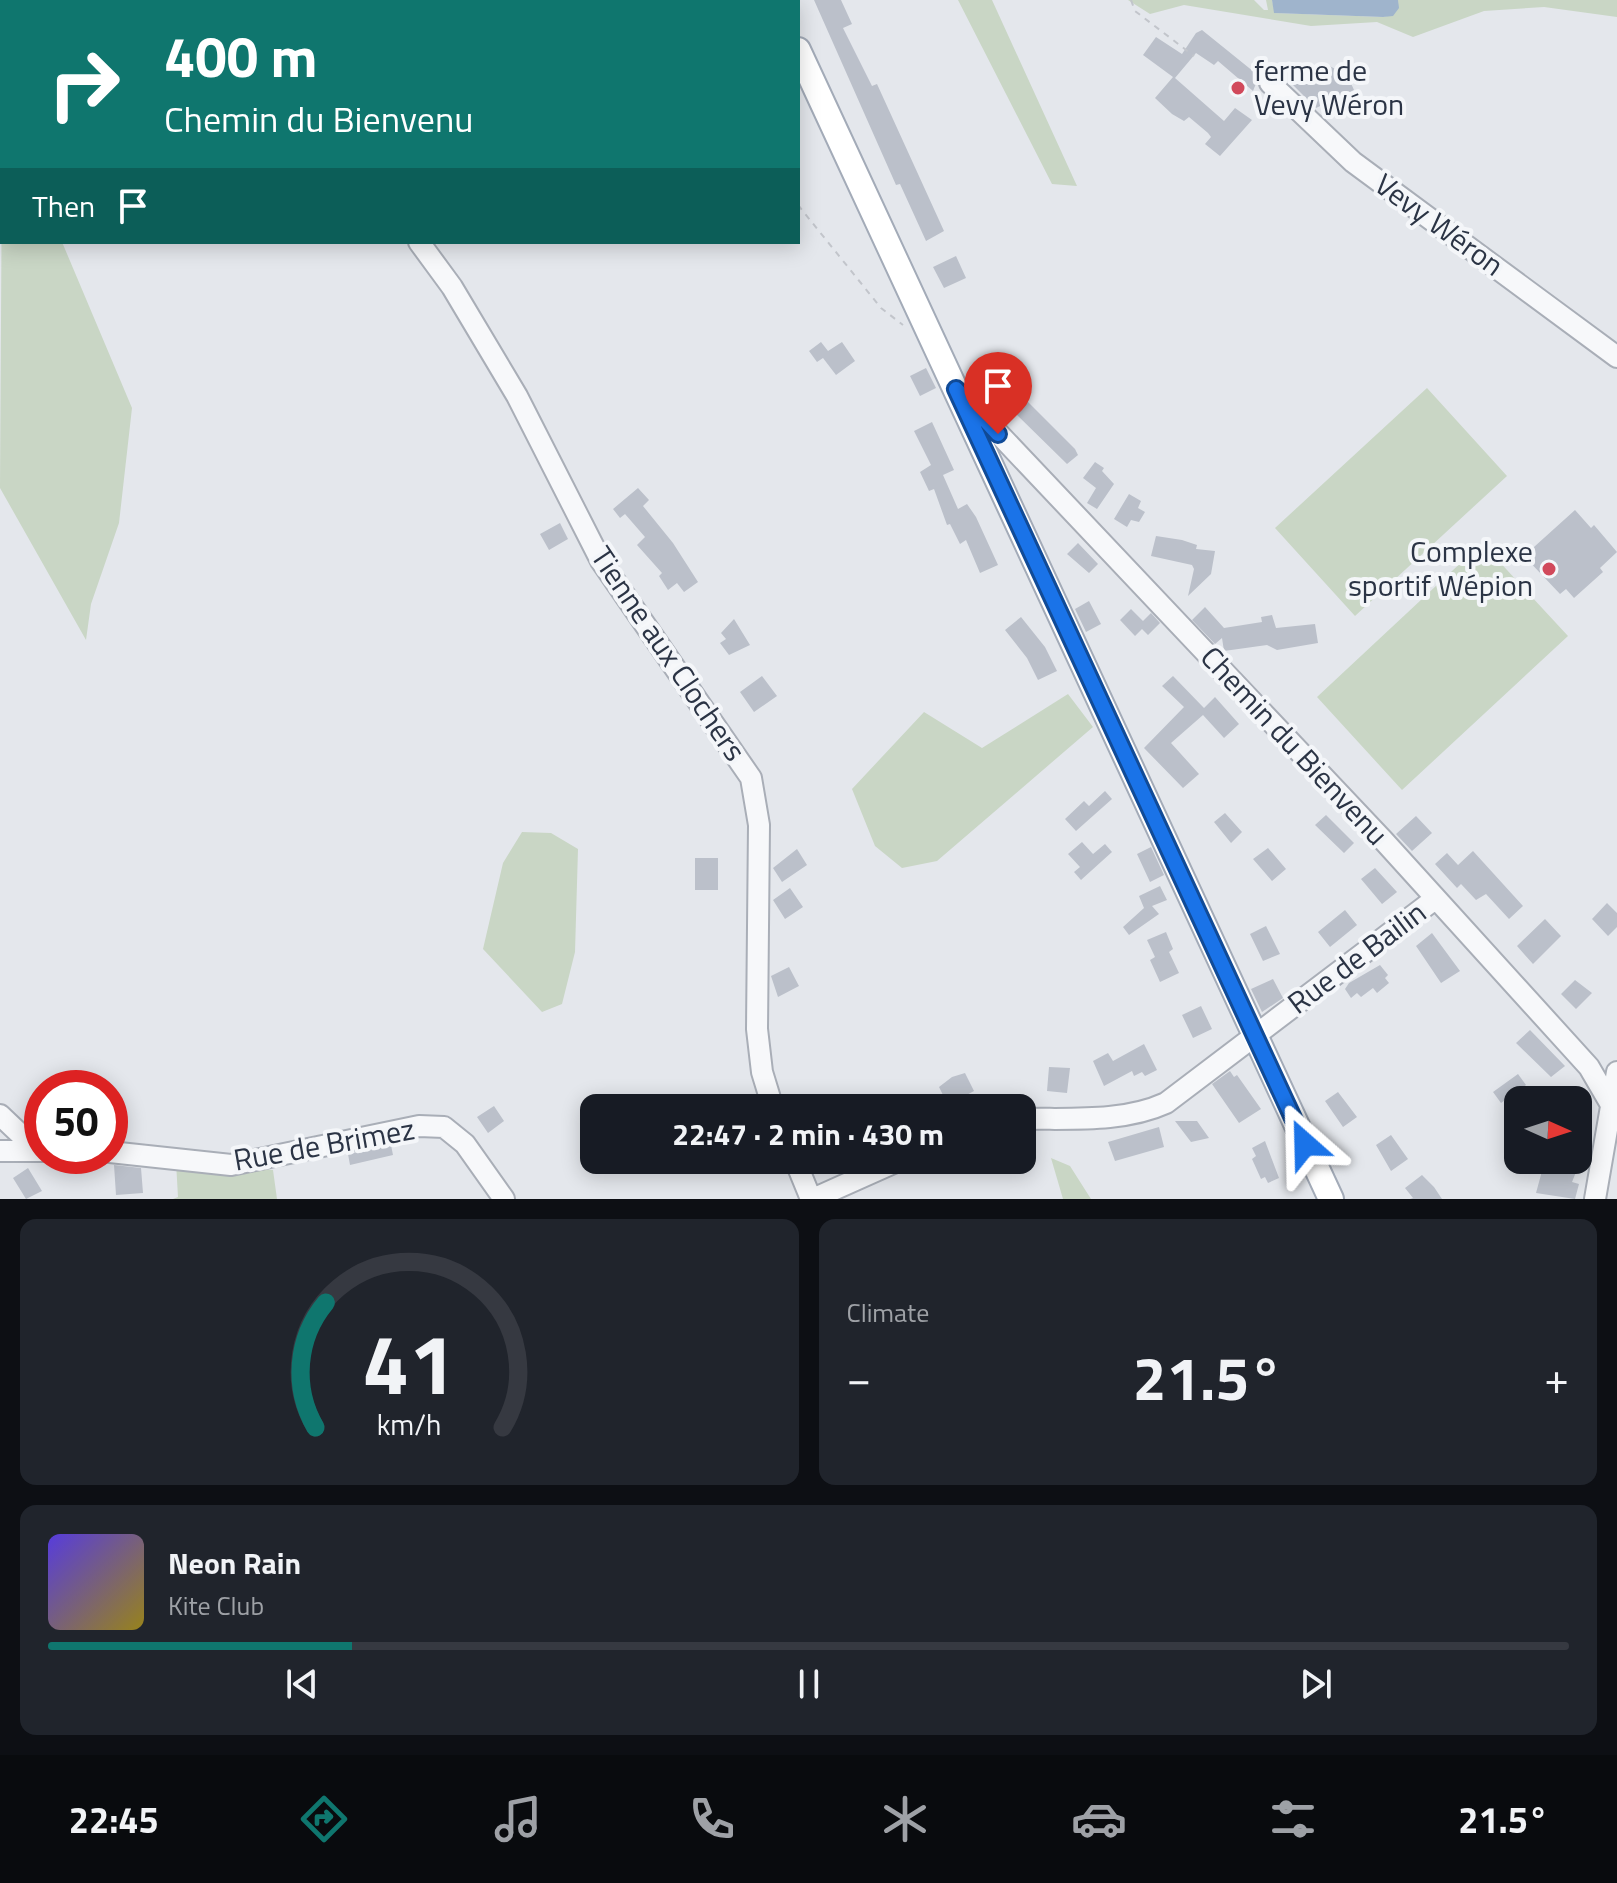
<!DOCTYPE html>
<meta charset="utf-8">
<style>
body{margin:0;font-family:"Titillium Web",sans-serif;background:#20242c;color:#f1f3f6;height:100vh;display:flex;flex-direction:column;font-size:30px;white-space:nowrap}
*{box-sizing:border-box;margin:0}
p{font-size:26px;color:#9ea1a6}
.icon{flex:none;width:44px;height:44px;fill:none;stroke:currentColor;stroke-width:2;stroke-linecap:round;stroke-linejoin:round}
.map{position:relative;height:1199px;overflow:hidden}
.sheet{display:flex;flex-direction:column;gap:20px;padding:20px;background:#0d0f14;flex:1}
.sheet>*{flex:none}
.banner{position:absolute;left:0px;top:0px;width:800px;height:244px;box-shadow:0 4px 20px #0003;background:#0f766e;color:#fff;overflow:hidden}
.needle{width:52px;rotate:93deg}
.fabs{position:absolute;left:1504px;top:1086px;display:grid;gap:16px}
.fabs a{display:grid;place-items:center;width:88px;height:88px;border-radius:16px;background:#171b24;box-shadow:0 4px 20px #0003;font-size:40px}
.speed{position:absolute;left:24px;top:1070px;display:flex;gap:16px;font-size:40px;font-weight:700;text-align:center}
.speed>*{display:grid;place-content:center;width:104px;height:104px;border-radius:50%;background:#171b24;box-shadow:0 4px 20px #0003;line-height:1}
.speed .limit{border:12px solid #d22;background:#fff;color:#111}
.pin{position:absolute;display:grid;place-items:center;width:68px;height:68px;color:#fff;margin:-82px -34px;border-radius:50% 50% 50% 0;rotate:-45deg;box-shadow:0 0 8px #0007}
.pin .icon{rotate:45deg}
.me{position:absolute;width:88px;margin:-44px;rotate:335deg;stroke-linejoin:round;filter:drop-shadow(0 0 6px #0008)}
.turn{display:flex;align-items:center;gap:28px;height:168px;padding:0 32px;font-size:36px}
.turn .icon{width:104px;height:104px;stroke-width:2.5}
.turn b{display:block;font-size:56px;line-height:68px}
.then{display:flex;align-items:center;height:76px;padding:0 32px;background:#0003;gap:16px;font-size:30px}
.big{font-size:60px;font-weight:700;line-height:1.1}
.sheet .widget{flex:1;display:flex;flex-direction:column;justify-content:center;gap:12px;min-width:0;padding:0 28px;border-radius:16px;background:#20242c}
.sheet .dial{align-items:center;gap:0}
.dial svg{height:208px;overflow:visible;fill:none;stroke:#363941;stroke-width:7;stroke-linecap:round;text-anchor:middle}
.dial text{fill:#f1f3f6;stroke:none}
.song{display:flex;align-items:center;gap:24px}
.cover{width:96px;height:96px;border-radius:12px;background:linear-gradient(135deg,hsl(250 70% 55%),hsl(50 70% 35%))}
.played{height:8px;border-radius:4px;background:linear-gradient(90deg,#0f766e 20%,#363941 20%)}
.keys{display:flex;justify-content:space-around;direction:ltr}
.heat{display:flex;justify-content:space-between;align-items:center;font-size:44px;direction:ltr}
.sheet .tiles{flex:1;display:grid;gap:20px;grid-template-columns:1fr 1fr}
.widget:last-child{grid-column:span 2}
.trip{position:absolute;left:580px;top:1094px;width:456px;height:80px;border-radius:16px;background:#171b24;box-shadow:0 4px 20px #0003;font-weight:700;line-height:80px;text-align:center}
.tab-bar{display:flex;height:128px;justify-content:space-around;align-items:center;background:#090b0e;color:#9ea1a6}
.tab-bar .icon{width:56px;height:56px}
.tab-bar .selected{color:#0f766e}
.tab-bar b{font-size:36px;color:#f1f3f6}
.map>svg:first-child{display:block}
</style>
<div class="map">
<svg width="1617" height="1199" viewBox="0 0 1617 1199">
<rect width="100%" height="100%" fill="#e4e7ec"/>
<path fill="#c9d6c5" d="M958 0H992L1077 186 1052 184Z
M1128 0H1254L1264 10H1268L1266 0H1272L1275 13 1383 17C1394 15 1399 12 1398 0H1617V17L1544 7 1484 11 1413 37 1377 22 1311 26 1184 5 1150 14Z
M2 153V242H62L132 408 119 523 91 604 86 640 0 488Z
M1427 388 1507 476 1355 616 1275 528Z
M1482 543 1568 636 1402 790 1317 697Z
M1068 694 1093 727 937 861 902 868 875 846 852 789 924 712 982 748Z
M522 832 551 833 578 849 575 952 562 1004 542 1012 483 949 503 863Z
M1051 1158 1070 1166 1091 1199H1063Z
M176 1162 273 1170 277 1199H173L178 1197Z"/>
<path fill="#9fb4cc" d="M1272 0H1398L1399 8 1393 16 1383 17 1274 13Z"/>
<path fill="#bbc0ca" d="M814 0H841L852 24 843 28 872 86 877 84 944 231 926 241 900 184 896 185Z
M1202 30 1259 76 1253 91 1218 61 1214 65 1196 53 1175 78 1224 121 1235 108 1252 120 1220 156 1205 144 1211 137 1208 133 1189 117 1184 121 1172 114 1155 98 1173 77 1143 55 1156 37 1182 54 1196 33Z
M1326 64 1339 71 1343 80 1349 79 1354 90 1316 108 1292 84Z
M956 256 966 278 944 288 933 267Z
M821 342 828 351 842 342 855 361 836 375 823 358 817 362 809 351Z
M926 368 936 388 920 396 910 376Z
M1025 399 1075 449 1078 455 1067 464 1012 410Z
M932 422 954 470 943 475 958 509 967 504 976 517 998 565 980 573 966 540 960 544 950 524 947 525 934 489 929 491 920 472 931 465 914 431Z
M1095 462 1104 468 1102 471 1114 484 1097 509 1087 503 1096 488 1083 478Z
M638 488 649 500 643 506 673 543 698 582 684 592 677 583 668 590 659 576 662 573 637 545 645 537 625 514 620 518 613 509Z
M1129 494 1141 501 1138 508 1145 512 1139 522 1131 520 1127 527 1114 519Z
M1575 510 1591 528 1594 525 1617 552 1600 568 1603 572 1574 598 1566 589 1560 594 1524 556Z
M560 523 568 539 549 550 540 534Z
M1156 536 1182 540 1197 545 1196 549 1215 551 1211 574 1188 596 1194 569 1192 565 1151 556Z
M1078 543 1098 564 1089 573 1067 554Z
M1089 601 1101 624 1086 632 1075 609Z
M1205 607 1224 628 1262 622 1261 617 1272 615 1276 628 1315 624 1318 643 1277 650 1267 645 1224 651 1222 638 1215 644 1192 620Z
M1131 609 1143 621 1151 613 1160 623 1148 635 1142 629 1135 636 1120 620Z
M1021 617 1045 647 1057 671 1038 680 1027 658 1005 630Z
M734 619 750 645 729 655 720 643 726 639 721 633Z
M762 676 777 696 754 712 740 692Z
M1173 676 1204 708 1215 697 1239 724 1224 738 1203 715 1171 743 1199 774 1183 788 1144 748 1184 707 1162 686Z
M1105 791 1112 799 1076 831 1065 819 1084 801 1089 806Z
M1225 813 1242 832 1231 843 1214 822Z
M1326 815 1354 843 1344 853 1315 825Z
M1416 816 1432 833 1412 851 1396 834Z
M1082 842 1093 854 1105 844 1112 852 1081 880 1074 872 1080 867 1068 854Z
M1151 847 1164 875 1150 882 1137 854Z
M1268 848 1286 869 1272 881 1253 859Z
M797 849 807 865 782 882 773 868Z
M1473 851 1523 906 1509 919 1486 894 1476 900 1461 884 1457 888 1435 864 1447 853 1458 865Z
M695 858H718V890H695Z
M1375 868 1397 892 1382 904 1361 879Z
M1160 886 1167 900 1152 906 1159 914 1129 935 1123 927 1144 908 1139 896Z
M790 888 803 907 785 919 773 900Z
M1607 903 1617 913V927L1608 936 1592 919Z
M1345 910 1357 925 1330 947 1318 932Z
M1545 919 1561 936 1533 964 1517 946Z
M1266 926 1280 954 1263 961 1250 934Z
M1166 932 1173 949 1169 952 1179 973 1160 982 1150 960 1155 957 1147 940Z
M1432 933 1460 971 1441 983 1416 946Z
M1380 965 1388 975 1385 978 1389 983 1377 993 1373 988 1361 997 1357 993 1351 998 1345 989 1349 983Z
M789 967 799 986 778 997 771 976Z
M1273 979 1283 998 1262 1012 1251 989Z
M1575 980 1592 993 1576 1009 1561 994Z
M1201 1006 1212 1029 1193 1038 1182 1015Z
M1530 1030 1565 1066 1551 1077 1516 1043Z
M1144 1044 1157 1070 1145 1076 1142 1072 1134 1076 1132 1071 1104 1086 1093 1061 1108 1053 1113 1061Z
M1049 1067 1070 1068 1067 1093 1047 1091Z
M1230 1071 1234 1077 1237 1075 1261 1109 1239 1123 1212 1084Z
M965 1073 974 1091 948 1105 939 1087 952 1077Z
M1518 1074 1526 1085 1501 1103 1493 1092Z
M1338 1092 1357 1117 1343 1127 1325 1101Z
M494 1106 504 1121 488 1133 477 1117Z
M1175 1121H1197L1209 1138 1191 1142Z
M1159 1127 1164 1147 1115 1161 1108 1142Z
M1391 1135 1408 1159 1391 1171 1376 1145Z
M1265 1141 1279 1178 1268 1183 1265 1177 1261 1179 1252 1159 1256 1156 1252 1148Z
M391 1145 393 1155 350 1165 348 1154Z
M1545 1160H1563L1578 1167 1572 1182 1579 1184 1575 1199 1536 1193Z
M114 1165 141 1168 143 1193 116 1195Z
M28 1168 42 1191 26 1199 13 1178Z
M1422 1175 1434 1187 1442 1199H1410L1413 1198 1405 1188Z"/>
<g fill="none" stroke-linecap="round" stroke-linejoin="round">
<defs>
<path id="minor" d="M251 0 252 2
M1270 83 1353 162 1617 357
M419 242 452 287 517 396 601 561 751 778 759 825 757 1029 762 1072 773 1108
M964 397 1383 840 1589 1067 1617 1115
M0 1115 38 1151
M1022 1119C1069 1118 1122 1123 1166 1103L1435 899
M0 1151H42
M110 1152 231 1165 419 1126 444 1127 465 1144 504 1199
M795 1160 811 1199
M813 1199 900 1160
M1595 1199 1617 1072"/>
<path id="major" d="M774 0 775 2
M798 50 1331 1199"/>
</defs>
<use href="#minor" stroke="#a9aeb7" stroke-width="24"/>
<use href="#major" stroke="#a3abb8" stroke-width="28"/>
<path stroke="#c2c5cb" stroke-width="2" stroke-dasharray="6 6" stroke-linecap="butt" d="M632 0 634 2
M1131 0 1135 11 1194 56
M798 205 881 308 903 325"/>
<use href="#minor" stroke="#f7f8fa" stroke-width="20"/>
<use href="#major" stroke="#fff" stroke-width="24"/>
</g>
<g fill="none" stroke-linecap="round" stroke-linejoin="round">
<defs>
<path id="route" d="M998 434 956 389 1305 1144"/>
</defs>
<use href="#route" stroke="#114b97" stroke-width="20"/>
<use href="#route" stroke="#1a73e8" stroke-width="14"/>
</g>
<g fill="#d1495b" stroke="#f4f6f9" stroke-width="3">
<circle cx="1238" cy="88" r="8"/>
<circle cx="1549" cy="569" r="8"/>
</g>
<g text-anchor="middle" stroke-width="8" stroke-linejoin="round" paint-order="stroke">
<g font-size="30" fill="#2b3445" stroke="#f4f6f9" text-anchor="start">
<text x="1254" y="81">ferme de<tspan x="1254" dy="34">Vevy Wéron</tspan></text>
<text x="1533" y="562" text-anchor="end">Complexe<tspan x="1533" dy="34">sportif Wépion</tspan></text>
</g>
<g font-size="30" fill="#2b3445" stroke="#f4f6f9">
<text transform="translate(1439 225) rotate(36)" y="10">Vevy Wéron</text>
<text transform="translate(668 654) rotate(56)" y="10">Tienne aux Clochers</text>
<text transform="translate(1294 746) rotate(47)" y="10">Chemin du Bienvenu</text>
<text transform="translate(1357 958) rotate(-37)" y="10">Rue de Bailin</text>
<text transform="translate(324 1145) rotate(-10)" y="10">Rue de Brimez</text>
</g>
</g>
</svg>
<div class="fabs">
<a><svg class="needle" viewBox="-14 -14 28 28"><path d="M0-13l5 13h-10z" fill="#e53935"/><path d="M0 13l5-13h-10z" fill="#9ea1a6"/></svg></a>
</div>
<div class="speed"><div class="limit">50</div></div>
<div class="pin" style="left:998px;top:434px;background:#d93025"><svg class="icon" aria-label="arrive" viewBox="0 0 24 24"><path d="M6 21V4h12l-3 4 3 4H6"/></svg></div>
<svg class="me" style="left:1305px;top:1144px" viewBox="-20 -20 40 40"><path d="M0-17L14 15 0 8-14 15z" fill="#1a73e8" stroke="#fff" stroke-width="4"/></svg>
<div class="trip">22:47 · 2 min · 430 m</div>
<div class="banner">
<div class="turn"><svg class="icon" aria-label="right" viewBox="0 0 24 24"><path d="M7 20v-9h11M14 6l5 5-5 5"/></svg><div><b>400 m</b>Chemin du Bienvenu</div></div>
<div class="then">Then<svg class="icon" aria-label="arrive" viewBox="0 0 24 24"><path d="M6 21V4h12l-3 4 3 4H6"/></svg></div>
</div>
</div>
<section class="sheet">
<div class="tiles">
<div class="widget dial"><svg viewBox="0 0 100 80">
<path d="M14 69A42 42 0 1 1 86 69"/>
<path d="M14 69A42 42 0 0 1 18 21" stroke="#0f766e"/>
<text x="50" y="56" font-size="32" font-weight="700">41</text>
<text x="50" y="72" font-size="11">km/h</text>
</svg></div>
<div class="widget"><p>Climate</p>
<div class="heat"><a>−</a><b class="big">21.5°</b><a>+</a></div>
</div>
<div class="widget">
<div class="song"><i class="cover"></i><div><b>Neon Rain</b><p>Kite Club</p></div></div>
<div class="played"></div>
<div class="keys"><svg class="icon" aria-label="previous" viewBox="0 0 24 24"><path d="M18 5L8 12l10 7zM5 5v14"/></svg><svg class="icon" aria-label="pause" viewBox="0 0 24 24"><path d="M8 5v14M16 5v14"/></svg><svg class="icon" aria-label="next" viewBox="0 0 24 24"><path d="M6 5l10 7-10 7zM19 5v14"/></svg></div>
</div>
</div>
</section>
<nav class="tab-bar">
<b>22:45</b>
<svg class="icon selected" aria-label="directions" viewBox="0 0 24 24"><path d="M12 3l9 9-9 9-9-9zM9 14v-3h6M13 9l2 2-2 2"/></svg>
<svg class="icon" aria-label="music" viewBox="0 0 24 24"><path d="M9 18V5l10-2v13"/><circle cx="6" cy="18" r="3"/><circle cx="16" cy="16" r="3"/></svg>
<svg class="icon" aria-label="phone" viewBox="0 0 24 24"><path d="M5 4h4l2 5-3 2q2 4 5 5l2-3 5 2v4C11 20 4 13 5 4z"/></svg>
<svg class="icon" aria-label="climate" viewBox="0 0 24 24"><path d="M12 3v18M4 7l16 10M4 17L20 7"/></svg>
<svg class="icon" aria-label="car" viewBox="0 0 24 24"><path d="M5 17H2v-5l4-1 3-4h7l3 4 3 1v5h-3M9 17h6M6 11h13"/><circle cx="7" cy="17" r="2"/><circle cx="17" cy="17" r="2"/></svg>
<svg class="icon" aria-label="filters" viewBox="0 0 24 24"><path d="M4 7h16M4 17h16"/><circle cx="9" cy="7" r="2"/><circle cx="15" cy="17" r="2"/></svg>
<b>21.5°</b>
</nav>
